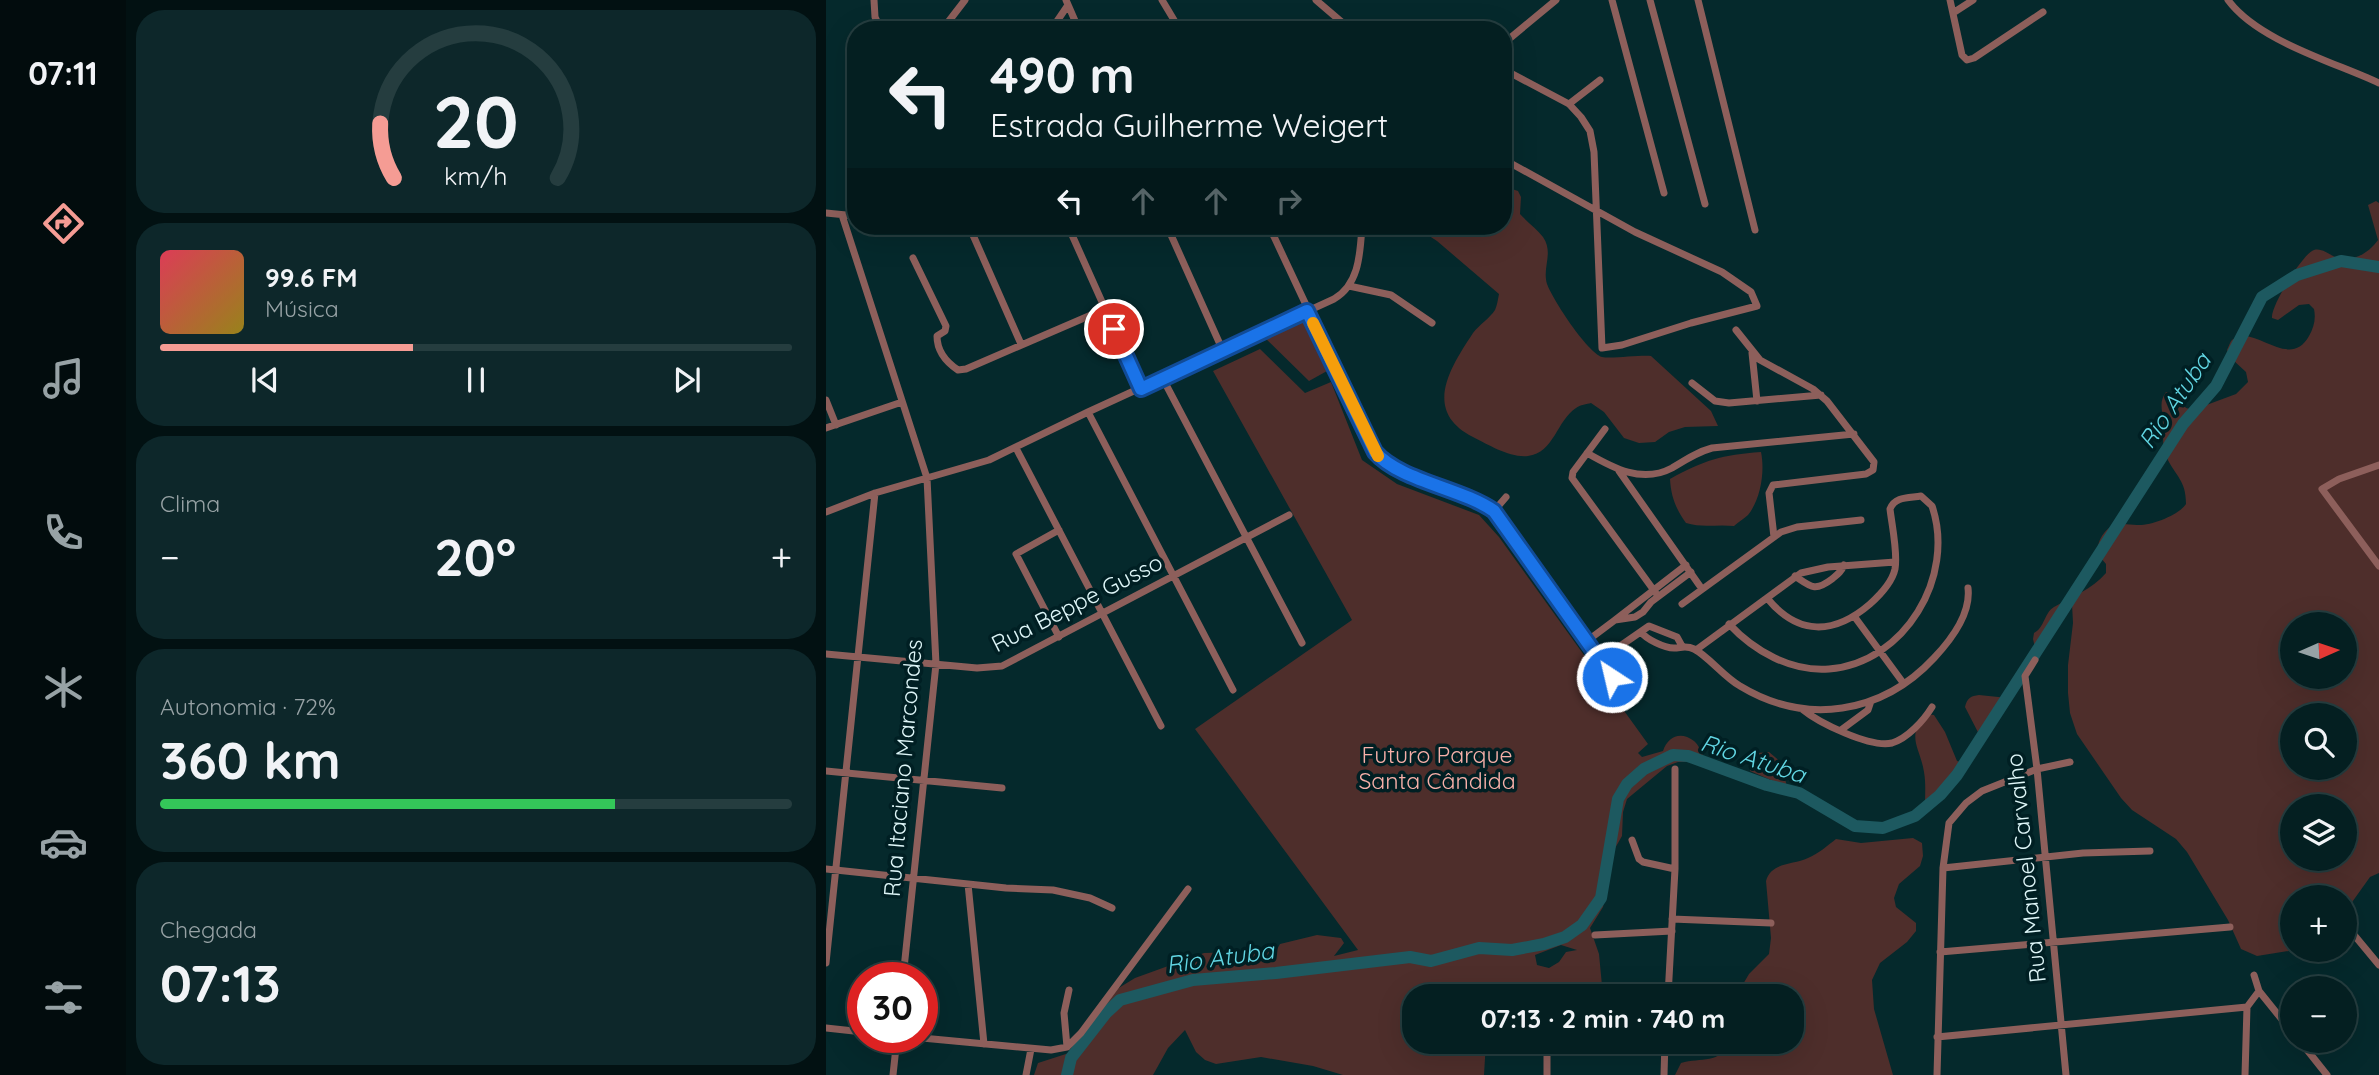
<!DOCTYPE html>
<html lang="pt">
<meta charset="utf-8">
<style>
body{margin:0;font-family:Quicksand,sans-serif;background:#0d272a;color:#f1f3f6;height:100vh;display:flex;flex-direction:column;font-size:26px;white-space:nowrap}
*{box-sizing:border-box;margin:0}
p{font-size:23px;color:#97a2a5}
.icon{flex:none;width:38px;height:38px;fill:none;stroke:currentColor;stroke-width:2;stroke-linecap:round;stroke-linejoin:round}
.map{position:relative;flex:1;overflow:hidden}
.details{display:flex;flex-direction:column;gap:10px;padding:10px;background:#021112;width:700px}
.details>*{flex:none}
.guide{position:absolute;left:21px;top:21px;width:665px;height:214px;border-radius:28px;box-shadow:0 7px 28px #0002,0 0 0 2px #253d3f;background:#041f21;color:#f1f3f6;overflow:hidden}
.needle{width:46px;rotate:87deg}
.buttons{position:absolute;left:1454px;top:612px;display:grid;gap:14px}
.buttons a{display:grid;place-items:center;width:77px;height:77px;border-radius:50%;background:#041f21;box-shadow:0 7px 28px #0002,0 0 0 2px #253d3f;font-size:35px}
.speed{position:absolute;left:21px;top:962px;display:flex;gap:14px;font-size:35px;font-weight:700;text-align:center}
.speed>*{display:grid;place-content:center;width:91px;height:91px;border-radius:50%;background:#041f21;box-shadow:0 7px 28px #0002,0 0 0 2px #253d3f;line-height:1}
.speed .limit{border:10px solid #d22;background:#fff;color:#111}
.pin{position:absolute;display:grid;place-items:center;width:60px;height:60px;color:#fff;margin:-30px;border:4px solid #fff;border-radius:50%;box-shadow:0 2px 7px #0007}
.me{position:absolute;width:77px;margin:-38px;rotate:325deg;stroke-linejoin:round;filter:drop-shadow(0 0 5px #0008)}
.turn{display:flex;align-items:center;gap:24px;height:147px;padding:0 28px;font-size:32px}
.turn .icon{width:91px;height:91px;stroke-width:2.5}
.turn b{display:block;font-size:49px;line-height:60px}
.lanes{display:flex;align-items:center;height:66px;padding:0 28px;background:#0003;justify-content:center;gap:35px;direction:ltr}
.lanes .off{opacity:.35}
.big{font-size:52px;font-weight:700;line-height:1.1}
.details .card{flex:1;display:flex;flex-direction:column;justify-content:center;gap:10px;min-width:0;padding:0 24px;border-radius:28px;background:#0d272a}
.details .dial{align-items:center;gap:0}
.dial svg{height:182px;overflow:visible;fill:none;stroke:#253d3f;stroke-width:7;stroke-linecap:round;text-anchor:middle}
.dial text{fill:#f1f3f6;stroke:none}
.song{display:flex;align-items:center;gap:21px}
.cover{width:84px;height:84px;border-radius:10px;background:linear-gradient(135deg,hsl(350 70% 55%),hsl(50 70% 35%))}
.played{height:7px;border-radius:4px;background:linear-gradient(90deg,#f59c94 40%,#253d3f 40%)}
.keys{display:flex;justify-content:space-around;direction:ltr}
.heat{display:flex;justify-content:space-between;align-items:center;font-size:38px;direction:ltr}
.charge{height:10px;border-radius:5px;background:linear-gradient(90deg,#34c759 72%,#253d3f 0)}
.trip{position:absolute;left:576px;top:984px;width:402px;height:70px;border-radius:28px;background:#041f21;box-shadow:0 7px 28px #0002,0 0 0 2px #253d3f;font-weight:700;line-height:70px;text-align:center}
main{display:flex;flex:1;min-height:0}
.tab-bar{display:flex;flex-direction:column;width:126px;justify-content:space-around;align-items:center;background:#020c0d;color:#97a2a5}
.tab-bar .icon{width:49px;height:49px}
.tab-bar .current{color:#f59c94}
.tab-bar b{font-size:32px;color:#f1f3f6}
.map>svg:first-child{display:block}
</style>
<main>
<nav class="tab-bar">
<b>07:11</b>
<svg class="icon current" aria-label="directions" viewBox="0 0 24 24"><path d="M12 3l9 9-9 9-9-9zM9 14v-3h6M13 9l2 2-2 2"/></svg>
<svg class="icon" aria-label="music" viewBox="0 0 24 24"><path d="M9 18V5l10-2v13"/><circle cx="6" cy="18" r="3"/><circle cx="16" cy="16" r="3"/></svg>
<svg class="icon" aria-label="phone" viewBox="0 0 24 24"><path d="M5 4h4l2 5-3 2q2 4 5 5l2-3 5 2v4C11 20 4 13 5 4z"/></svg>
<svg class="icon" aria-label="climate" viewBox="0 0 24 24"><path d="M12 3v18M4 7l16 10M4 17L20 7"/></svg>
<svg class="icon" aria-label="car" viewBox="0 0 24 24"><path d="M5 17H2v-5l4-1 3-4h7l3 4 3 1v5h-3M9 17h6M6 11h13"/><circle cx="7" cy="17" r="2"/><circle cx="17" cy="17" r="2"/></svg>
<svg class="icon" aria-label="filters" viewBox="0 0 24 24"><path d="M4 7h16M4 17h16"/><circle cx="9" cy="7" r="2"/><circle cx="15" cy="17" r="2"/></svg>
</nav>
<section class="details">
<div class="card dial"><svg viewBox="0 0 100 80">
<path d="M14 69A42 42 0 1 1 86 69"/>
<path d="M14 69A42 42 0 0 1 8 45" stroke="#f59c94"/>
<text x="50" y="56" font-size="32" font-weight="700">20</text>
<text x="50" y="72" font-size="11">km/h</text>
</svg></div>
<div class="card">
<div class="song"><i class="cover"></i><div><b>99.6 FM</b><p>Música</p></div></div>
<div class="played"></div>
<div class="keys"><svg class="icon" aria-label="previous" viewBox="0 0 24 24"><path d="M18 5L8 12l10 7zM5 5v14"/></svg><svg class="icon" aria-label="pause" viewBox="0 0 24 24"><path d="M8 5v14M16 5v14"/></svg><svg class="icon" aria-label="next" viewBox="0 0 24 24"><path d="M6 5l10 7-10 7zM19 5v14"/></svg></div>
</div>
<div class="card"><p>Clima</p>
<div class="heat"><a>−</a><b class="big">20°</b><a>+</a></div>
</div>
<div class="card"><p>Autonomia · 72%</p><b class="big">360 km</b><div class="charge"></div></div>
<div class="card"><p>Chegada</p><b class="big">07:13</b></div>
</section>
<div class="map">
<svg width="1553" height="1075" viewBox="0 0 1553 1075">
<rect width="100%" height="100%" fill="#05292c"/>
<path fill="#4e2e2b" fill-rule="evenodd" d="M683 188 692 191 695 197 694 214C701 222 711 229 717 237 728 253 716 267 721 284 727 300 761 352 776 357 785 359 813 355 825 356L885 411 892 426 859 427 843 432 829 442 813 443 798 438 778 412 765 403C761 404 754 405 750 408 731 420 728 453 702 456 684 458 663 445 647 437 596 411 624 368 647 333 653 325 664 318 669 310 671 306 672 299 673 294L611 241 588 226H677V203Z
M1550 201 1553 203V873L1544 877 1519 912V898H1466V950H1469L1431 956 1415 949 1402 920 1361 852 1350 839 1306 810 1295 798 1251 734 1244 713 1242 693V665L1247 623 1246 604 1241 602 1237 605 1210 652 1207 639 1208 633C1219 627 1218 613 1228 607 1246 597 1266 589 1280 573V564C1277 560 1272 556 1272 550 1271 541 1280 527 1289 525 1297 523 1304 525 1311 525 1325 526 1353 515 1360 504 1360 480 1350 477 1341 458 1335 446 1338 432 1337 419 1336 408 1333 402 1340 392L1349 395 1360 408 1367 410 1410 394 1422 382 1420 372 1407 360 1401 350C1403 346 1404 342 1406 340 1427 322 1463 372 1483 336 1488 327 1490 319 1488 309L1483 304 1473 305 1452 320 1446 318C1444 307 1477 253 1488 250 1496 248 1502 254 1509 257 1526 263 1542 254 1552 240L1542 205ZM1466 625H1519V677H1466ZM1466 716H1519V768H1466ZM1466 807H1519V859H1466Z
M477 318 501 371 483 381 437 336Z
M434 349 479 393 505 382 536 460 571 484 653 515 673 537 822 744 812 753 816 757 837 751C842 736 855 731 868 741 873 745 876 754 880 761L852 762 841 766 801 799 797 812 796 836 788 850 777 907 764 928 773 954 777 996H732V992H705L689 996H588V1041H660L658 1075H517L487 1066 435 1057 390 1064 379 1060 370 1052 359 1030 342 1048 327 1075H208L212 1063 243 1053 291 989 309 978 378 953 450 951 454 944 491 935 515 938 518 943 508 956 532 950 369 729 526 620 387 371ZM735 945 751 950 740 952 733 962 723 968 711 965 709 955Z
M935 452C939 471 935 499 922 515 918 519 912 522 908 526 891 524 876 528 860 523 850 509 845 497 844 479 878 460 896 455 935 452Z
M1153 695 1182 698 1156 740 1139 707C1141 698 1145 696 1153 695Z
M1099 714 1108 715 1119 732 1131 761 1140 764 1125 785 1099 806C1099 795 1100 783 1098 772 1094 747 1080 738 1099 714Z
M943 752 955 762 961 787 924 771 925 760 931 753Z
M1087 838 1096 843 1097 856 1094 866 1073 884 1068 898 1070 907 1090 923V931L1081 942 1054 963 1046 980 1048 1009 1067 1075H849L855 1063C875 1057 895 1065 903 1041H966V996H910L923 974 943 954 945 938 940 881C945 862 967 865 982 858 992 854 1001 846 1010 839L1035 843Z"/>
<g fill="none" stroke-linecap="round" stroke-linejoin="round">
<path stroke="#1d5960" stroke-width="12" d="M241 1075 245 1058 280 1013 294 1000 367 980 450 973 584 957 605 961 653 948 686 950 718 944 739 937 756 925 775 898 792 799 801 784 818 769 847 755 862 756 941 785 973 793 1029 826 1057 828 1089 816 1114 795 1131 775 1357 424 1390 386 1436 297 1471 275 1515 261 1553 267"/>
<path stroke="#8d5f5b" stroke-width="7" d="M48 0 49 17 55 30
M240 0 253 30
M336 0 354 30
M490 0 525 30
M786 0 838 193
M824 0 879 204
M872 0 929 230
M1124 0 1136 55 1141 60 1148 58 1217 12
M1402 0C1432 41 1508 62 1553 83
M1127 13 1147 0
M116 30 139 0
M225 30 242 5
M341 30 351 25
M677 44 730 0
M677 69 743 104 755 117 764 131 768 152 776 348 796 345 865 323 931 306 925 292 896 272 809 232 677 159
M743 104 774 80
M0 213 30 216
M16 215 101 478 110 664 77 978
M143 226 195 344
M242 226 315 389
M341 226 397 351
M443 226 549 452C573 479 635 489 668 511L786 677
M87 258 120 326 119 331 111 336C111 351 120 362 132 370L140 369 279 309
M523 286 565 295 606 323
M910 330 934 360 987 389 1001 401 1048 462 1047 470 1040 474 947 485 943 493 948 537
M926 353 931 401
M337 379 476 643
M866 383 889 401 903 403 995 395
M0 400 10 425
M262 412 407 690
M0 428 76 402
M779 429 747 472 746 478 832 596
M190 448 335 726
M761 453C787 468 816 484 846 468 859 460 871 452 886 448L1028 434
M1553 465 1513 479 1496 489 1553 566
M793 471 876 589
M668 511 680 497
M0 512 49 493 163 460 262 412 508 299C534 284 534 252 536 226
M233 530 190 554 233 637
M860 565 789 620 809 617 817 612 825 602 865 572
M969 576C985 587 989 592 1006 579 1012 574 1015 572 1018 565
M856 604 955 532 971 527 1035 520
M1028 616 1078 684
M903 624C928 651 965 672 1003 669 1079 663 1130 576 1106 506L1095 496C1083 498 1069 496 1064 509 1066 526 1072 553 1069 569 1066 583 1054 595 1044 604 1008 635 972 636 941 598
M815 632C820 639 838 648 848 648 855 648 860 645 868 649 882 656 898 677 914 686 980 726 1056 714 1108 658 1125 640 1145 613 1142 588
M761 641 789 620
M870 650 975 573 1002 567 1069 562
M0 654 151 668 176 666 463 515
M774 660 823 626 851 637 856 646
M1209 660 1199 676 1211 769 1240 1075
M976 709C993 723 1044 748 1066 743 1082 738 1098 720 1106 707
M1015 730 1042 710 1045 701
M0 771 176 788
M806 840 813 859 817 862 849 869
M1117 868 1257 853 1324 851
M0 869 180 888 227 890 264 898 286 908
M142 884 158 1044
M846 919 945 923
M1519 924 1553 965
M769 935 846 931
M1114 952 1404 927
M0 963 49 493
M1428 975 1433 991 1466 1032
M842 996 849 869V769
M0 1028 37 1032
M1111 1037 1421 1007
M96 1038 225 1050 241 1047 255 1033 362 889
M1474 1041 1501 1075
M241 1047 238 1013 243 990
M67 1075 71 1038
M200 1075 205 1049
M721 1075V1041
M838 1075 839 1041
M1111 1075 1117 868 1123 823 1140 803 1156 791 1211 769 1244 762
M1419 1075 1421 1007 1433 991"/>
</g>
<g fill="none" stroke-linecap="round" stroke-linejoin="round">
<defs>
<path id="route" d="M288 329 315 389 481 311 549 452C574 481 635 488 668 511L786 677"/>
</defs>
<use href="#route" stroke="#114b97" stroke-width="18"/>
<use href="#route" stroke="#1a73e8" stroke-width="12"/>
<path stroke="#f59e0b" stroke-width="12" d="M487 323 552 456"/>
</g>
<g text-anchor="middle" stroke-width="7" stroke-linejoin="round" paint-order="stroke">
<g font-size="23" fill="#def6f8" stroke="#001f23">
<text transform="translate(251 603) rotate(-27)" y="8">Rua Beppe Gusso</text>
<text transform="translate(77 768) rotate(-85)" y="8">Rua Itaciano Marcondes</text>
<text transform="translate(1200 868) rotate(-96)" y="8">Rua Manoel Carvalho</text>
</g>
<g font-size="23" fill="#f7b0a9" stroke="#001f23">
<text x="611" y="763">Futuro Parque<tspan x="611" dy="26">Santa Cândida</tspan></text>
</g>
<g font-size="24" font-style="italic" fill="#61d6e3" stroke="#001f23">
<text transform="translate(1349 401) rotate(-56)" y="8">Rio Atuba</text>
<text transform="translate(927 759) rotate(18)" y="8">Rio Atuba</text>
<text transform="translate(394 958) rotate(-8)" y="8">Rio Atuba</text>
</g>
</g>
</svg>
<div class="buttons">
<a><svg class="needle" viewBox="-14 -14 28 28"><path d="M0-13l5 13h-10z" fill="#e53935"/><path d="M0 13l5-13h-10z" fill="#97a2a5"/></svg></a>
<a><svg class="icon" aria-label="search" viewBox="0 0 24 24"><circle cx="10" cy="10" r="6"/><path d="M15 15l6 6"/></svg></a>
<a><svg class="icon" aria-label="layers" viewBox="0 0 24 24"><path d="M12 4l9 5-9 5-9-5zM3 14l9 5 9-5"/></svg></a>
<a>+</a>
<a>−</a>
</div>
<div class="speed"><div class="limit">30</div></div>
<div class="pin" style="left:288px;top:329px;background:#d93025"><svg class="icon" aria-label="arrive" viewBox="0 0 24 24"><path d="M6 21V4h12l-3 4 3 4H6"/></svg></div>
<svg class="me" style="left:786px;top:677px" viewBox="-20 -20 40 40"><circle r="17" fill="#1a73e8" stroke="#fff" stroke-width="3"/><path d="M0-11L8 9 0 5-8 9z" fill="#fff"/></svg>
<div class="trip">07:13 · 2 min · 740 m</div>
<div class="guide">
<div class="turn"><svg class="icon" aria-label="left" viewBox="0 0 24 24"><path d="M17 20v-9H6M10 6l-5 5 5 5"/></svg><div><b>490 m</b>Estrada Guilherme Weigert</div></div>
<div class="lanes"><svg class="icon" aria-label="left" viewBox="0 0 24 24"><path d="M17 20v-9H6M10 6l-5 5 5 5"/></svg><svg class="icon off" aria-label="ahead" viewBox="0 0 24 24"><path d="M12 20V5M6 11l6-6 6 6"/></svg><svg class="icon off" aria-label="ahead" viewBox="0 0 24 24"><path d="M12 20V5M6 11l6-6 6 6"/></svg><svg class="icon off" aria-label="right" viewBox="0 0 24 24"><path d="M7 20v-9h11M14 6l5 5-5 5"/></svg></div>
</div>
</div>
</main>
